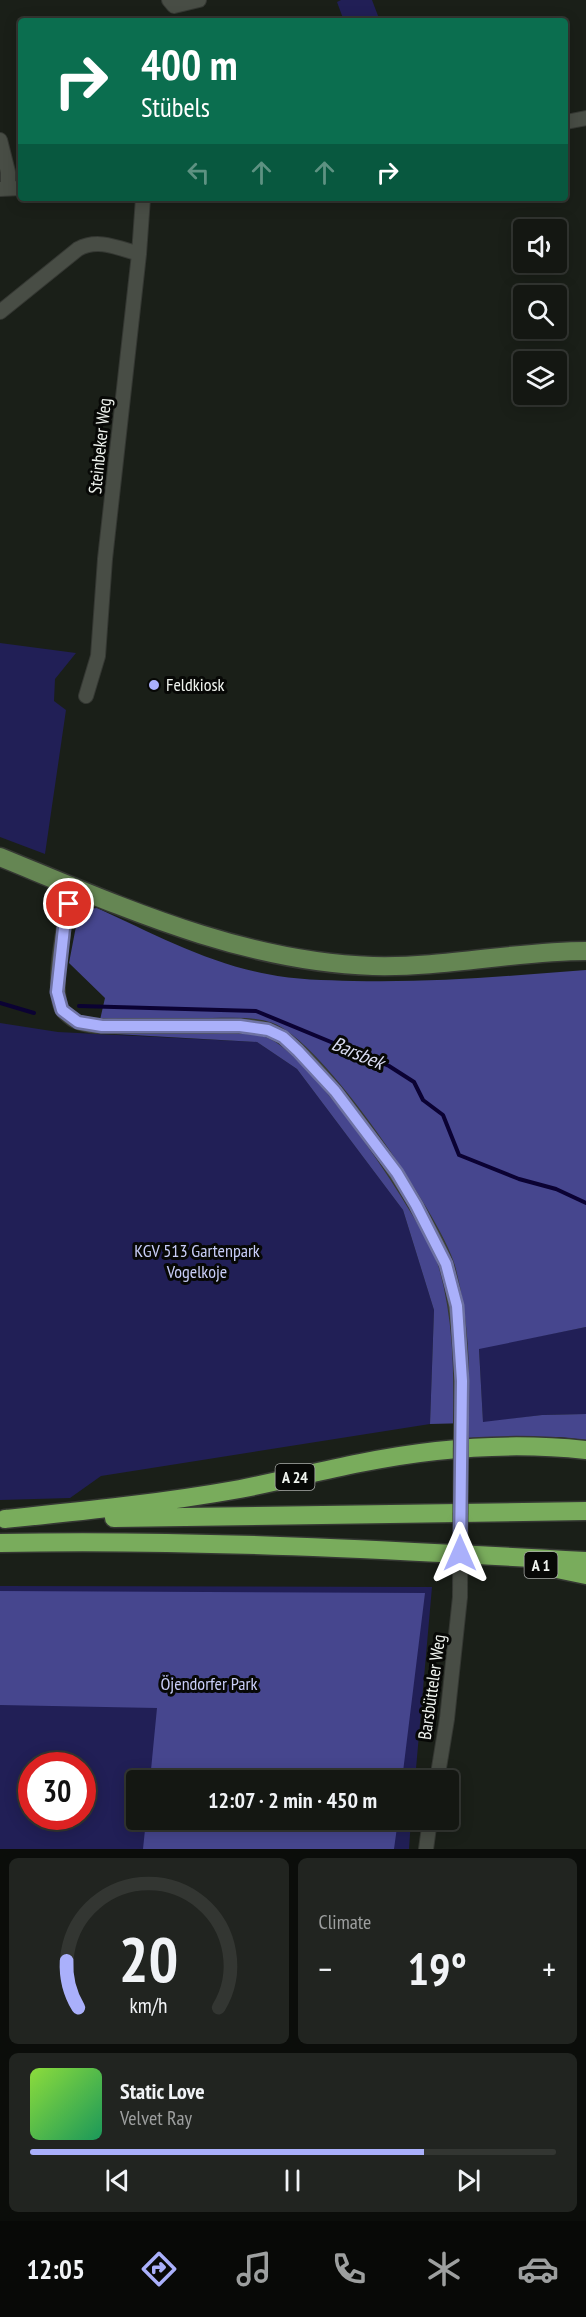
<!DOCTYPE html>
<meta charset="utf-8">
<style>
body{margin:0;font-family:"PT Sans Narrow",sans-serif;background:#212420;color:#f1f3f6;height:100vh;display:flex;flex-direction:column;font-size:22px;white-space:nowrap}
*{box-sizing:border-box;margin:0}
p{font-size:20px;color:#9d9f9f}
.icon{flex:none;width:33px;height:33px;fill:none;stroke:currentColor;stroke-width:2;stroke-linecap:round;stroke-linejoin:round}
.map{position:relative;height:1849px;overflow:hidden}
.drawer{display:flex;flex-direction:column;gap:9px;padding:9px;background:#0b0d0a;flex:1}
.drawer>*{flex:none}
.hud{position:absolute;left:18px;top:18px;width:550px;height:183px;border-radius:6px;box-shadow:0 3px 15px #0003,0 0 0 2px #333632;background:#0b6e4f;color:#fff;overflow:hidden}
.fabs{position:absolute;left:513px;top:219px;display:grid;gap:12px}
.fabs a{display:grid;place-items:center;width:54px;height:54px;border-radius:6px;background:#141712;box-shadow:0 3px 15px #0003,0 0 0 2px #333632;font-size:30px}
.speed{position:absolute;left:18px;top:1752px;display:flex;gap:12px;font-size:30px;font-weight:700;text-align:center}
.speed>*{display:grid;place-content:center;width:78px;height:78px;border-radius:50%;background:#141712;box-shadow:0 3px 15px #0003,0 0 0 2px #333632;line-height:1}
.speed .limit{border:9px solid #d22;background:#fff;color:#111}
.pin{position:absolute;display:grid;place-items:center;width:51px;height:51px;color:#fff;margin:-26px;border:3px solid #fff;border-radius:50%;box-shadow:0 2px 6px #0007}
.me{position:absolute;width:66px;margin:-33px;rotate:0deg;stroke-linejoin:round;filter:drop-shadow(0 0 4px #0008)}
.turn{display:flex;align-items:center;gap:21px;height:126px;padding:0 24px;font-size:27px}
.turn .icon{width:78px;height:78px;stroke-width:2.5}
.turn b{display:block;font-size:42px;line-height:51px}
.lanes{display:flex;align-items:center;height:57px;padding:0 24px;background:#0003;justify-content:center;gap:30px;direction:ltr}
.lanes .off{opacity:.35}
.big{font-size:45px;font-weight:800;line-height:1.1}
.drawer .card{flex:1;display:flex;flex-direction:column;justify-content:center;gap:9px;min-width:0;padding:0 21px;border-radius:9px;background:#212420}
.drawer .dial{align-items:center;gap:0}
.dial svg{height:156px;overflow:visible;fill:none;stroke:#333632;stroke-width:7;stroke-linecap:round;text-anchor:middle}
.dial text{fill:#f1f3f6;stroke:none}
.song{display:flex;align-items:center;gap:18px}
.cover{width:72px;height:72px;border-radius:9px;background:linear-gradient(135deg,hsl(90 70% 55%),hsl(150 70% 35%))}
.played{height:6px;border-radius:3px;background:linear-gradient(90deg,#aab0fb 75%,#333632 75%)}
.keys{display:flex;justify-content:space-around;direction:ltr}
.heat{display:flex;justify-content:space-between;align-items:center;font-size:33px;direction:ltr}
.drawer .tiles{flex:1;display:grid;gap:9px;grid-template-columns:1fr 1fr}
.card:last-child{grid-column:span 2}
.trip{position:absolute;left:126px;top:1770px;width:333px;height:60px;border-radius:6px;background:#141712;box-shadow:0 3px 15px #0003,0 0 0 2px #333632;font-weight:800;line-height:60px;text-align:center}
.menu{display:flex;height:96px;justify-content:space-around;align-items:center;background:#080907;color:#9d9f9f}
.menu .icon{width:42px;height:42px}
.menu .selected{color:#aab0fb}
.menu b{font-size:27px;color:#f1f3f6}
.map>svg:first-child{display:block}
</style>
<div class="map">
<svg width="586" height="1849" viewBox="0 0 586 1849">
<rect width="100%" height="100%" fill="#1a1f18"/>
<path fill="#211f56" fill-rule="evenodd" d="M341 0H372L380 21H344L337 2Z
M0 643 76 653 55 679 54 701 66 710 45 854 0 837Z
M0 1023 58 1032 257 1042 297 1069 403 1210 434 1310 430 1424 101 1476 70 1498 0 1500Z
M586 1327V1414L542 1415 483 1423 479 1348Z
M0 1586 432 1587 415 1780H136V1820H411L409 1849H0ZM32 1766H82V1816H32Z"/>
<path fill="#46468e" d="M97 908C152 933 207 963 267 974 295 980 325 980 353 981 431 983 508 976 586 970V1327L479 1349 483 1422 542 1415 586 1414V1440L559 1437 468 1440 469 1423 430 1424 434 1310 403 1210 297 1069 257 1042 97 1033 105 998 69 963 77 921 89 909Z
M0 1591 425 1593 402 1780H150L157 1708 0 1705Z
M146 1820H398L394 1849H143Z"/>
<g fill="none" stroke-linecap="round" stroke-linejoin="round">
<path stroke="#0b0233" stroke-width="4" d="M0 1003 34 1013
M79 1006 256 1011 389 1066 414 1082 423 1100 443 1115 459 1155 519 1179 556 1189 586 1203"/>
<defs>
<path id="minor" d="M169 0 174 6 199 0
M566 122 586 118
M0 140 8 172V188
M0 189 21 188
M0 312 78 249C98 238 118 248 139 254
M86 696 98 656 105 559 139 254 143 198
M73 887C67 909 48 995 64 1012 67 1015 74 1021 78 1022 92 1028 110 1026 124 1026 152 1026 181 1026 210 1026 229 1026 251 1024 269 1030 316 1046 432 1218 447 1267 461 1317 462 1369 461 1421
M437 1780 447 1719 460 1597
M426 1849 430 1820"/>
<path id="major" d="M0 857C120 906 242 962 373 966 445 968 515 951 586 951"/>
<path id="highway" d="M114 1518 586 1511
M5 1519C83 1511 162 1503 240 1489 280 1481 320 1471 360 1463 433 1448 511 1442 586 1450
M0 1543C195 1539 391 1550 586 1561
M557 1569 586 1575"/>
</defs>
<use href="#minor" stroke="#353833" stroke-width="16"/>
<use href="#major" stroke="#353833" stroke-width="21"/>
<use href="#highway" stroke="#353833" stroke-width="21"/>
<use href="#minor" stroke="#484d45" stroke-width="14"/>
<use href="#major" stroke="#658653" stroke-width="18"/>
<use href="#highway" stroke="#79ac5c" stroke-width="18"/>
<defs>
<path id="minor-bridge" d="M460 1597 461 1421"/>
</defs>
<use href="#minor-bridge" stroke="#353833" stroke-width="16" stroke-linecap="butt"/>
<use href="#minor-bridge" stroke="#484d45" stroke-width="14"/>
</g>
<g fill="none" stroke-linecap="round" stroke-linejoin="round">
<defs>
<path id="route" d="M69 904 64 928 57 992 62 1010 78 1022 102 1026H240L268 1030 283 1037 298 1051 335 1091 397 1173 416 1205 446 1264 457 1306 462 1381 460 1553"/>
</defs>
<use href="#route" stroke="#6e72a3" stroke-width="15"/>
<use href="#route" stroke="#aab0fb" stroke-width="10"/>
</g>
<circle fill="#aab0fb" stroke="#070806" stroke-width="2" cx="154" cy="685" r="6"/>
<g text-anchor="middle" stroke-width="6" stroke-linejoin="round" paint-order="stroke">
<g fill="#070806" stroke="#aaada9" stroke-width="1.5">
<rect x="275.5" y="1464" width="39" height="26" rx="4.5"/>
<rect x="524.5" y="1552" width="33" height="26" rx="4.5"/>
</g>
<g font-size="16" font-weight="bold" fill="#f0f4ef">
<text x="295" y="1483">A 24</text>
<text x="541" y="1571">A 1</text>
</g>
<g font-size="18" fill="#f0f4ef" stroke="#070806">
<text transform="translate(100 446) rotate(-84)" y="6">Steinbeker Weg</text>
<text transform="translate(432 1687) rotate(-82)" y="6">Barsbütteler Weg</text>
</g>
<g font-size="18" fill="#f0f4ef" stroke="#070806" text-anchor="start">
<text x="166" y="691">Feldkiosk</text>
</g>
<g font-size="18" fill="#c9cef8" stroke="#070806">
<text x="197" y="1257">KGV 513 Gartenpark<tspan x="197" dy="21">Vogelkoje</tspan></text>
<text x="209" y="1690">Öjendorfer Park</text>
</g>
<g font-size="20" font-style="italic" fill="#d8dbf0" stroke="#070806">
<text transform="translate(358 1053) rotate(23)" y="7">Barsbek</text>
</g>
</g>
</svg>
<div class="fabs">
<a><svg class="icon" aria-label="sound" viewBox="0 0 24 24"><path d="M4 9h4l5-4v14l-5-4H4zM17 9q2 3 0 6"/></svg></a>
<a><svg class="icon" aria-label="search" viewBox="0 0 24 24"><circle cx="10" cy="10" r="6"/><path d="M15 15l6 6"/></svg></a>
<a><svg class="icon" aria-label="layers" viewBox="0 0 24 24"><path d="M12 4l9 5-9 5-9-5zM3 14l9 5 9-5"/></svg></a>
</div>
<div class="speed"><div class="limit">30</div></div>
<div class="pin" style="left:69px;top:904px;background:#d93025"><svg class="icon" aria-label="arrive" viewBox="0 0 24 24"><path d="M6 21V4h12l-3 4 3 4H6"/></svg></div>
<svg class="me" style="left:460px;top:1553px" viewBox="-20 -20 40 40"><path d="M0-17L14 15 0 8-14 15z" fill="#aab0fb" stroke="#fff" stroke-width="4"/></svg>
<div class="trip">12:07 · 2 min · 450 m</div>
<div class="hud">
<div class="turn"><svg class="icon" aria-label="right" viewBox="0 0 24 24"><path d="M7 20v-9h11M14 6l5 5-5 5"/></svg><div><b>400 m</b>Stübels</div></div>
<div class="lanes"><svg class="icon off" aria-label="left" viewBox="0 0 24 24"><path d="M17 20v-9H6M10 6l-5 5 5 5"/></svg><svg class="icon off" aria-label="ahead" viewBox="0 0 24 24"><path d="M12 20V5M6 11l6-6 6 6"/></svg><svg class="icon off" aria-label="ahead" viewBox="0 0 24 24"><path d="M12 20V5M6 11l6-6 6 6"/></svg><svg class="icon" aria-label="right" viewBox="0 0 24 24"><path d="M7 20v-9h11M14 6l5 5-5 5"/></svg></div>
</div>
</div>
<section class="drawer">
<div class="tiles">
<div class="card dial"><svg viewBox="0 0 100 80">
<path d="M14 69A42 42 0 1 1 86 69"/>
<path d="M14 69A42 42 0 0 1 8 45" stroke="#aab0fb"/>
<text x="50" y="56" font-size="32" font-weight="700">20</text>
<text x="50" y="72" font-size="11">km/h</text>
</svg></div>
<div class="card"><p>Climate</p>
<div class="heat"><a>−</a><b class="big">19°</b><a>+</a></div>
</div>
<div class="card">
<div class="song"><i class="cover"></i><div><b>Static Love</b><p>Velvet Ray</p></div></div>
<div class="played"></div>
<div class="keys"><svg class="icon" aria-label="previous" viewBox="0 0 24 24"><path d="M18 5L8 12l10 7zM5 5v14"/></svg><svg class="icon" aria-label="pause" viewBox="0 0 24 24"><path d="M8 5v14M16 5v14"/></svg><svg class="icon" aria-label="next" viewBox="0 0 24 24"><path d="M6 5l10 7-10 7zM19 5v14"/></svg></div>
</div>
</div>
</section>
<nav class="menu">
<b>12:05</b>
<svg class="icon selected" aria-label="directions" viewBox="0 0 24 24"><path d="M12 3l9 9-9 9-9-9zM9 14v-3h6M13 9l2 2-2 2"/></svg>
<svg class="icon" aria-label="music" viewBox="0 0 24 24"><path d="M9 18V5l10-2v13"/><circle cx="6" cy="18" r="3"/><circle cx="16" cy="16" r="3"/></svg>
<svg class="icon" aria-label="phone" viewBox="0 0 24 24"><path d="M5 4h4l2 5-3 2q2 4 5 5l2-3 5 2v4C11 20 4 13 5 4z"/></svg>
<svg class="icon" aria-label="climate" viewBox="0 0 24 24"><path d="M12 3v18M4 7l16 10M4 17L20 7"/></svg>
<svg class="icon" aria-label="car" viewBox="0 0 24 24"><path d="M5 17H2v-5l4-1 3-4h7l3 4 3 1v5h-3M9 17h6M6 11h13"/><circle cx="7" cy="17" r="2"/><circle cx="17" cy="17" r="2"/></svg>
</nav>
